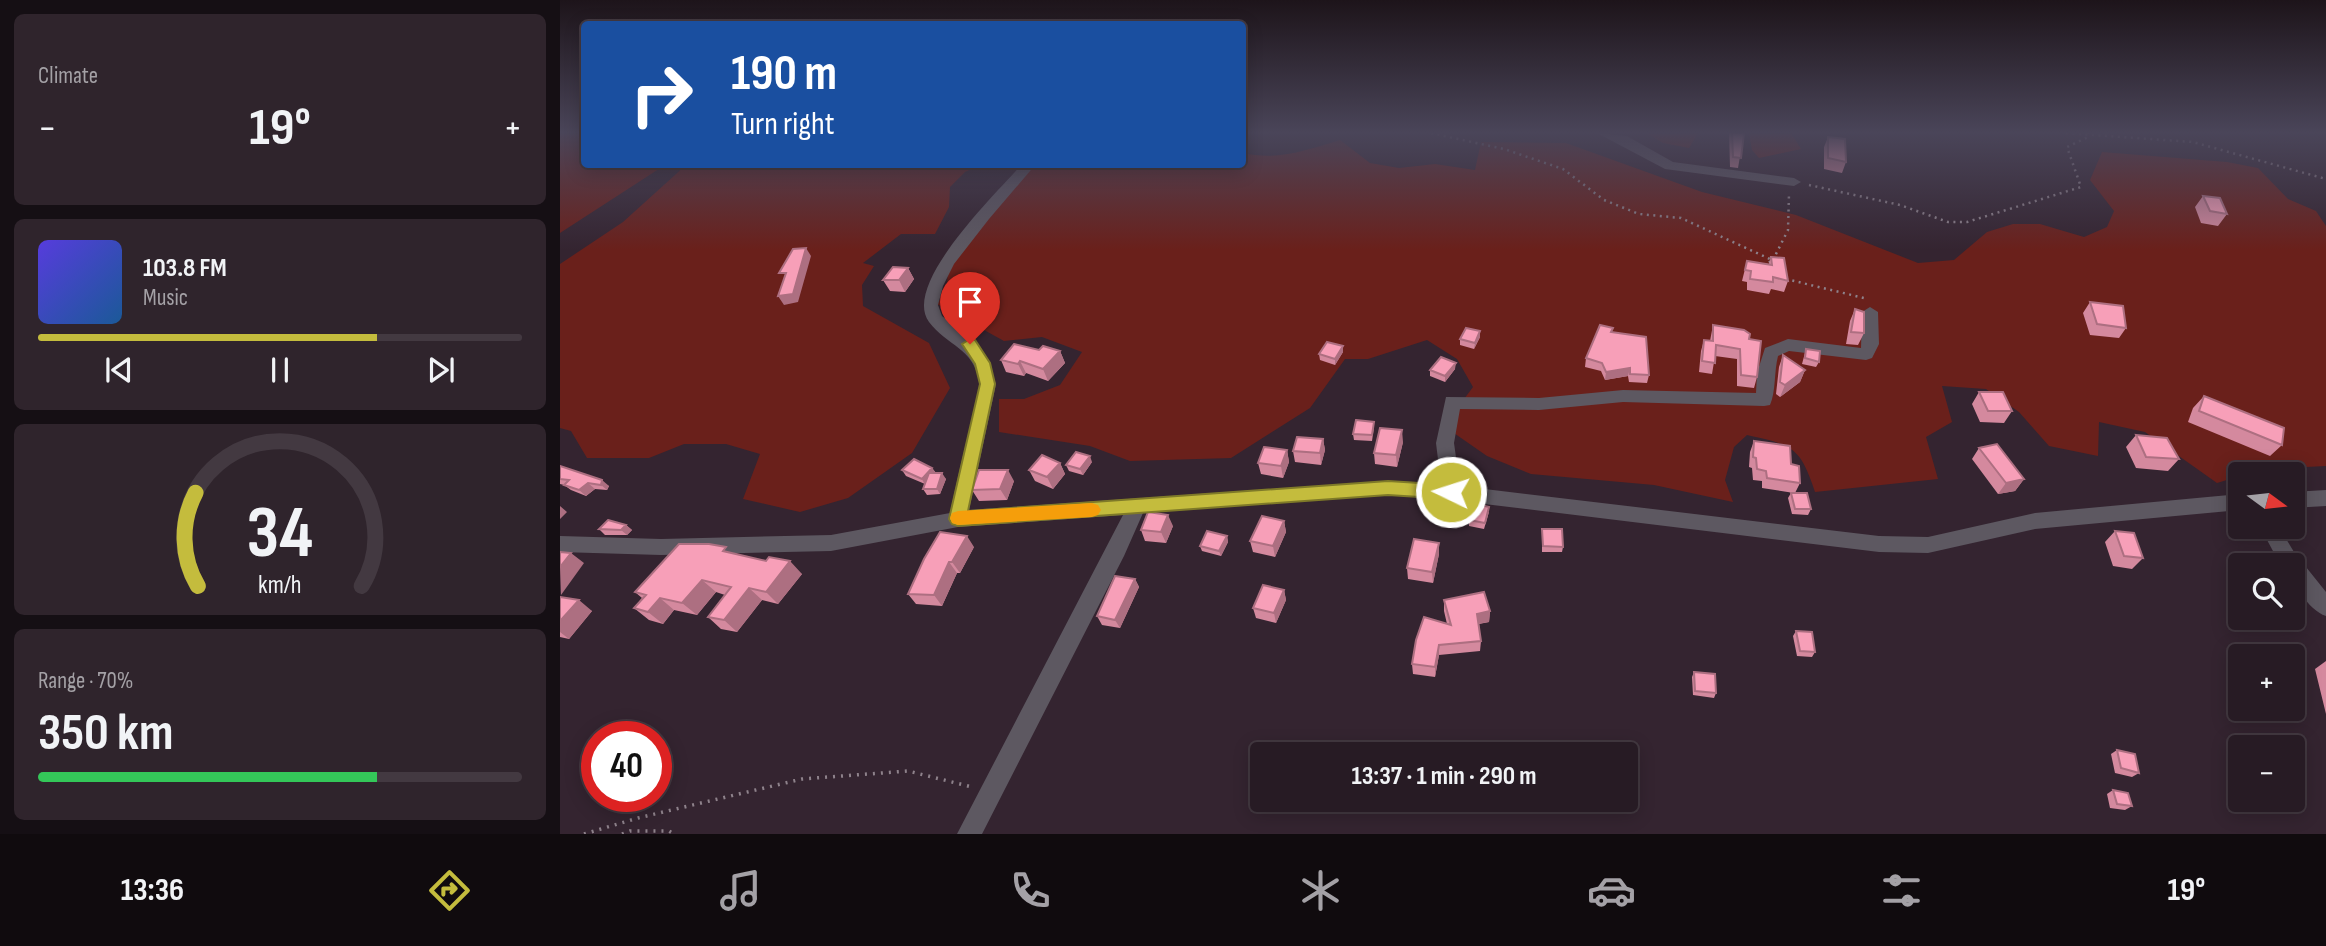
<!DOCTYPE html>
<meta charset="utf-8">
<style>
body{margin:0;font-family:"Sofia Sans Condensed",sans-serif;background:#2f242c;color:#f1f3f6;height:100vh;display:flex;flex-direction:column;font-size:26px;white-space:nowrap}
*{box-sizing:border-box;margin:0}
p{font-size:23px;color:#a4a1a6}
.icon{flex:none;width:38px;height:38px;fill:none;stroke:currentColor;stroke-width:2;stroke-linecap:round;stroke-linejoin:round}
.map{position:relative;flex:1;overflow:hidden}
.sheet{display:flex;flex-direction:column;gap:14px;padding:14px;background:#150f14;width:560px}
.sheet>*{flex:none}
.guide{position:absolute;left:21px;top:21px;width:665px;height:147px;border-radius:7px;box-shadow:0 4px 18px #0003,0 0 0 2px #433941;background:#1a4fa0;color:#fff;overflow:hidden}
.needle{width:46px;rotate:105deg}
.controls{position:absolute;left:1668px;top:462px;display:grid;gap:14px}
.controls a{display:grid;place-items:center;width:77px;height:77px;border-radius:7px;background:#271b24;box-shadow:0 4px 18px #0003,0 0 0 2px #433941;font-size:35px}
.speed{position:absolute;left:21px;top:721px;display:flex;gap:14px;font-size:35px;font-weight:700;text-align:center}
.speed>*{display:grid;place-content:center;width:91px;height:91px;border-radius:50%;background:#271b24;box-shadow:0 4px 18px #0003,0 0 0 2px #433941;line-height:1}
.speed .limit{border:10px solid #d22;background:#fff;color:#111}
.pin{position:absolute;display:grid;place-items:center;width:60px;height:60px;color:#fff;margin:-72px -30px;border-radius:50% 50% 50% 0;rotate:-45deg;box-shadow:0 0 7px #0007}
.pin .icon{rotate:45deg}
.me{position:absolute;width:77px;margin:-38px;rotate:274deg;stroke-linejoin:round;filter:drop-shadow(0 0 5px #0008)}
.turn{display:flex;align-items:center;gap:24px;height:147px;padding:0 35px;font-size:32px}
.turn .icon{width:91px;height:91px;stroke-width:2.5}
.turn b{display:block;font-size:49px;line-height:60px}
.big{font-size:52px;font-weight:700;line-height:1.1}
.sheet .tile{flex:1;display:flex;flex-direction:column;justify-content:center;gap:10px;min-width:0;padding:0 24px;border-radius:10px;background:#2f242c}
.sheet .dial{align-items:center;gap:0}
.dial svg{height:182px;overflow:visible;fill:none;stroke:#433941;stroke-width:7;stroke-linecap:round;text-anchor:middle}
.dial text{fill:#f1f3f6;stroke:none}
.song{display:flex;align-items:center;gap:21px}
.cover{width:84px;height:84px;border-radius:10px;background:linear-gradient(135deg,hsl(250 70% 55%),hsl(210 70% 35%))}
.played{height:7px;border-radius:4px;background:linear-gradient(90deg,#c4bc3d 70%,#433941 70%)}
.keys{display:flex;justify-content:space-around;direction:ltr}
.heat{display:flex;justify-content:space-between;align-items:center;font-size:38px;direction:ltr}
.charge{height:10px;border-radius:5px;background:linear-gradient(90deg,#34c759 70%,#433941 0)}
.trip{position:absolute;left:690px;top:742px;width:388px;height:70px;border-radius:7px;background:#271b24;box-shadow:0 4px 18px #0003,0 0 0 2px #433941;font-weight:700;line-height:70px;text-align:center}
.tab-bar{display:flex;height:112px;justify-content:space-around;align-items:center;background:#100b0e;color:#a4a1a6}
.tab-bar .icon{width:49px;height:49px}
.tab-bar .selected{color:#c4bc3d}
.tab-bar b{font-size:32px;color:#f1f3f6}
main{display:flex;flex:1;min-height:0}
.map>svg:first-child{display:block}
</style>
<main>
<section class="sheet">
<div class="tile"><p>Climate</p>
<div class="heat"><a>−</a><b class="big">19°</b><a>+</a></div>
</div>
<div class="tile">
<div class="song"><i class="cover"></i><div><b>103.8 FM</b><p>Music</p></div></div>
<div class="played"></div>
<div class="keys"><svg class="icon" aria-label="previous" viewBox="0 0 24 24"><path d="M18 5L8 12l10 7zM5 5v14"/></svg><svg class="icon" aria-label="pause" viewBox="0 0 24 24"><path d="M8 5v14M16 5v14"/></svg><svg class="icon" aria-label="next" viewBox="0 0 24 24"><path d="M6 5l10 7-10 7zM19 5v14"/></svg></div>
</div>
<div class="tile dial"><svg viewBox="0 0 100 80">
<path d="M14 69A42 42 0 1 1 86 69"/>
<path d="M14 69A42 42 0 0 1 13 28" stroke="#c4bc3d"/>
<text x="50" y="56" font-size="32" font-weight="700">34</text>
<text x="50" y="72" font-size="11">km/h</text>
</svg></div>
<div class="tile"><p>Range · 70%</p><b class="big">350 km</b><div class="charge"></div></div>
</section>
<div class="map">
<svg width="1766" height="834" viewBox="0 0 1766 834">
<rect width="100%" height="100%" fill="#342430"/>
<path fill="#6a201b" d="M0 133H24V164L105 165 0 233Z
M1138 133 1129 148 1103 143 1088 134Z
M1189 133H1231L1241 149 1199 158 1192 150Z
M780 140 810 163 839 168 875 164 915 170 921 142 1006 143 1142 192 1236 215 1358 263 1394 260 1427 232 1453 224H1480L1524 237 1547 227 1554 211 1530 180 1542 152 1667 162 1698 168 1728 199 1756 211 1766 226V466L1703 469 1657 483 1585 432 1539 422 1538 456 1489 446 1459 412 1426 389 1382 386 1392 422 1366 437 1378 479 1255 492C1240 446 1232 445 1187 435L1174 447 1165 480 1173 502 1094 485 971 474 927 456 891 431 893 414 913 387 897 359 867 340 808 359H785L750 408 671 458 570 461 530 446 439 432V399H464L500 385 522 352 482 337 444 341 377 304 387 288 388 264 465 172 477 165 682 164 683 153C717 161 747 150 780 140Z
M126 165H420L405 172 390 187 389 207 375 234H341L303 263 314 266 302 285 303 306 369 343 390 388 352 453 288 498 240 512 183 499 200 454 166 444H124L89 458H27L11 431 0 428V264L63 222Z"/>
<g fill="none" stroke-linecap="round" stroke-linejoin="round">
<path stroke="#8e828b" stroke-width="2.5" stroke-dasharray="2 4.5" stroke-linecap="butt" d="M871 133 944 149 1003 169 1044 200 1079 214 1121 218 1212 260 1205 266
M1506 133 1633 142 1766 179
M1249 185 1340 205 1388 222H1407L1521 187 1507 147 1528 137V133
M1213 260 1228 230 1229 194
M1226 279 1308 299"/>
<path stroke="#8e828b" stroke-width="3.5" stroke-dasharray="2 6" stroke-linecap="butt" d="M24 834 78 818 242 779 348 771 412 787
M62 834 70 831H109L114 834"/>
<path fill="#5d5861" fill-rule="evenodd" d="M1037 133 1067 136 1113 162 1234 178 1241 182 1234 186 1105 169Z
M462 164H476L429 219 394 264 383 286 378 305 382 316 419 346 427 358 436 384 409 510 828 481 881 484 876 443 886 397 979 398 1063 390 1196 393 1197 373 1205 348 1228 339 1301 348 1302 312 1310 307 1318 312 1319 344 1312 358 1306 360 1229 351 1218 356C1214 371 1216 392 1210 405L1204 406 1063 402 979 410 900 409 894 443 900 486 1319 536 1368 537 1475 513 1680 494V510L1475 529 1368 553 1319 552 891 500 828 495 583 513 564 556 422 834H397L563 515 398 527 271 551 101 555 0 552V536L101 539 271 535 390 513C397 481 404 450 412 419 414 408 420 393 419 382 415 349 386 345 369 322 341 284 438 192 462 164Z
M1766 490V506L1732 508V492Z
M1700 527H1719L1734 552 1766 592V616C1748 610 1732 583 1732 565L1720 564Z"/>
</g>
<path fill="#d4899e" d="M1169 133H1184L1178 168 1170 167Z
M1268 137 1286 162 1282 173 1264 169V147Z
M1643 196 1667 214 1658 226 1641 223 1635 207Z
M1211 257 1228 281 1224 292 1211 289 1209 294 1187 290V282L1182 281 1187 261 1209 264Z
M348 268 354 279 345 292 330 291 323 280Z
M1530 302 1566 328 1559 338 1530 335 1523 313Z
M1295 309 1304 333 1298 345 1286 344 1290 321Z
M1153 325 1189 339 1197 377 1194 388 1177 386V359L1155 356 1152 374 1139 372 1141 351 1144 340 1150 341Z
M1052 332 1089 375 1087 383 1069 382 1068 376 1045 380 1041 371 1025 367 1026 358Z
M920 337 914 349 900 345V339Z
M783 346V352L775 365 760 360 759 354Z
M1246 349 1259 362 1256 367 1242 364Z
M479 350 500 351 505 363 488 381 466 373 464 376 446 372 441 360Z
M1223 355 1245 370 1240 382 1220 397 1216 394 1219 367Z
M895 369 885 382 870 376V370Z
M1419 392 1452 411 1444 423 1420 422 1412 404Z
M1644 396 1722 445 1710 456 1628 422 1633 408Z
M814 422V427L812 441 794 440 793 434Z
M1576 435 1619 459 1608 471 1576 468 1566 447Z
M763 439 765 450 761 465 735 462 733 451Z
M1194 441 1231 464 1240 483 1235 493 1251 509 1248 515 1232 514 1228 498 1231 493H1234L1202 488V481L1193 480 1192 468 1189 467 1190 452Z
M843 442 837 467 815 464 814 453Z
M1419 448 1464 479 1455 491 1438 494 1412 459Z
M727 450 729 462 723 478 701 474 698 463Z
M532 462 523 475 509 471 506 465Z
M500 463 505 474 493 489 475 481 469 470Z
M0 466 49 486 47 490 35 489 26 496 11 490 4 485 0 484Z
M372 468 376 473 386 479 380 494 367 495 363 489 365 484 346 476 342 470Z
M454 481 447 500 419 501 412 490Z
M929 512 924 529 909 526V520Z
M724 521 726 532 715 557 693 552 690 541Z
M66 525 72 530 67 535H45L39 529Z
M613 526 606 543 585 541 581 530Z
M982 529 1003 547 1002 552H982Z
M1555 531 1583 558 1572 569 1553 566 1545 542Z
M667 536 668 542 661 556 642 551 640 546Z
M879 543V554L873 583 848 579 847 568Z
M414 547 400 573H397L382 606 356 604 348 594 364 559Z
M171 553 242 574 218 604 202 600 177 632 161 629 148 617 165 595 156 592 137 615 114 610 103 624 89 620 74 608 82 598 75 592Z
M1672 557 1680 565V578H1676L1666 562Z
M575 579 579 587 560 628 542 625 537 616Z
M724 590 726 600 716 623 696 618 693 608Z
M0 597 32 611 9 639 0 637Z
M884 600 930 611 929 622 919 624 921 641 920 651 879 655 875 677 853 674 852 664 887 624 884 611Z
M1236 631 1255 652 1252 657 1237 656 1233 636Z
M1766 661V714L1755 669Z
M1134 672 1156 693 1154 698 1133 695 1132 677Z
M1557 750 1579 773 1572 777 1555 773 1551 754Z
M1553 790 1572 806 1565 810 1550 808 1547 794Z"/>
<path fill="#ad6f81" d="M246 248 251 256 238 302 224 305 218 296Z
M348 268 354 279 345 292 339 280Z
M920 331V337L914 349 915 343Z
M783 346V352L775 365V359Z
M500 351 505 363 488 381 483 369Z
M460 361 466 373 464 376 458 364Z
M896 363 895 369 885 382V376Z
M1070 368 1068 376 1045 380 1046 372Z
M1245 370 1240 382 1220 397 1225 385Z
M842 430 843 442 837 467 836 455Z
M763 439 765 450 761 465 760 453Z
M727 450 729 462 723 478 721 466Z
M530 456 532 462 523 475 520 469Z
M500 463 505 474 493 489 487 477Z
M372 468 376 473 365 485 362 479Z
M448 470 454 481 447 500 440 489Z
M382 473 386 479 380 494 377 489Z
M1464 479 1455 491 1438 494 1446 483Z
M42 480 49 486 47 490 41 485Z
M28 483 35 489 26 496 19 490Z
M0 506 7 512 0 519Z
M608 515 613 526 606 543 601 532Z
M724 521 726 532 715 557 713 546Z
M66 525 72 530 67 535 61 530Z
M407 536 414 547 400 573 392 562Z
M667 536 668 542 661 556 659 551Z
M879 543V554L873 583 872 572Z
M11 553 24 563 1 595 0 567Z
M230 561 242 574 218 604 206 592Z
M389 562 397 573 382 606 374 595Z
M575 579 579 587 560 628 555 620Z
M142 580 156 592 137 615 122 603Z
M189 588 202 600 177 632 164 620Z
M724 590 726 600 716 623 714 613Z
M100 598 114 610 103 624 88 612Z
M19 600 32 611 9 639 0 632V621Z
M930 611 929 622 917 624V614Z
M879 645V655L875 677V667Z"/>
<path fill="#f79fb8" stroke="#ad6f81" stroke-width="2" d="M1172 133H1184L1181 158 1173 157Z
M1268 137 1285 139 1286 162 1268 158Z
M1643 196 1660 198 1667 214 1650 211Z
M246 248 233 294 218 296 226 273H219L233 249Z
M1211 257 1224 258 1228 281 1213 277V282L1190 279 1191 271 1185 270 1187 261 1212 265Z
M333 267 348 268 339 280H323Z
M1530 302 1563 306 1566 328 1537 324Z
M1295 309 1304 312V333L1291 332Z
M1040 325 1053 328 1051 332 1086 337 1089 375 1070 374V368L1046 372 1042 363 1026 358Z
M1153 325 1184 330 1190 334 1189 339 1201 341 1197 377 1181 375 1180 349 1156 345 1155 363 1142 361 1144 340 1153 341Z
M906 328 920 331 915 343 900 339Z
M767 342 783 346 775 359 759 354Z
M454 344 479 350 483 346 500 351 483 369 460 361 458 364 441 360Z
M1246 349 1260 351 1259 362 1245 358Z
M1223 355 1245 370 1225 385 1220 382Z
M881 357 896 363 885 376 870 370Z
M1419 392H1443L1452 411H1428Z
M1644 396 1724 428 1722 445 1639 411Z
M796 420 814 422 812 435 793 434Z
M820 428 842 430 836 455 814 453Z
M1576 435 1607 438 1619 459 1586 457Z
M737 437 763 439 760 453 733 451Z
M1194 441 1230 446 1231 464 1239 466 1240 483 1207 478 1206 471 1197 469 1196 458 1193 457Z
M1437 444 1464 479 1446 483 1419 448Z
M704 447 727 450 721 466 698 463Z
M516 452 530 456 520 469 506 465Z
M482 455 500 463 487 477 469 470Z
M354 459 372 468 362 479 342 470Z
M0 466 42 480 41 485 28 483 19 490 4 485 9 480 0 479Z
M419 470H448L440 489 412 490Z
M369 473H382L377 489H363Z
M1231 493H1247L1251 509H1235Z
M913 503 929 507 925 523 909 520Z
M588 512 608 515 601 532 581 530Z
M702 516 724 521 713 546 690 541Z
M48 520 66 525 61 530 39 529Z
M982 529H1002L1003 547 983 546Z
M647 531 667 536 659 551 640 546Z
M1555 531 1574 533 1583 558 1564 556Z
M380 532 407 536 392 562H389L374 595 348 594 364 559Z
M854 539 879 543 872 572 847 568Z
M119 544H149L166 547 163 551 206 561 209 557 230 561 206 592 189 588 164 620 148 617 171 587 142 580 122 603 100 598 88 612 74 608 86 595 75 592Z
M0 552 11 553 0 567Z
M1672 557H1697L1715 561 1716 565H1680V570Z
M555 576 575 579 555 620 537 616Z
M703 585 724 590 714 613 693 608Z
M924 592 930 611 917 614 921 641 879 645 875 667 852 664 856 640 864 617 891 625 884 600Z
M0 597 19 600 0 621Z
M1236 631 1252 632 1255 652 1240 651Z
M1134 672 1155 674 1156 693 1135 691Z
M1557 750 1575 754 1579 773 1561 768Z
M1553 790 1568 793 1572 806 1557 804Z"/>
<linearGradient id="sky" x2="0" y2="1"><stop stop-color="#1d141a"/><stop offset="0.53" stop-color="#4a4559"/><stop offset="1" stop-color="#4a4559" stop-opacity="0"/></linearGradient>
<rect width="1766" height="250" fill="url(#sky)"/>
<path fill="#c4bc3d" stroke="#7f7a28" stroke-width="2" d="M410 339 415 340 430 363 435 384 408 511 828 481 891 485 897 487 900 492 897 497 891 499 828 495 398 526 392 524 389 519 420 384 415 364 402 344Z"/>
<path fill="#f59e0b" d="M532 503 538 505 541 510 538 515 532 517 398 525 392 523 390 518 392 513 398 511Z"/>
</svg>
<div class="controls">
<a><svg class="needle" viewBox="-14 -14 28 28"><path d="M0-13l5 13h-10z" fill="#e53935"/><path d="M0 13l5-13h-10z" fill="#a4a1a6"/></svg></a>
<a><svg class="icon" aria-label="search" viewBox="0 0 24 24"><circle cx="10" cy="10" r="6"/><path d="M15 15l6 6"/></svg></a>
<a>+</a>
<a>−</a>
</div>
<div class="speed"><div class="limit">40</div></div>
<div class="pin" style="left:410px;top:344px;background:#d93025"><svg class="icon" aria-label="arrive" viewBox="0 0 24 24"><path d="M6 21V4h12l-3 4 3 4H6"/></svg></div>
<svg class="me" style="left:891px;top:492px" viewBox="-20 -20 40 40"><circle r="17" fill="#c4bc3d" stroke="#fff" stroke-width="3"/><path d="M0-11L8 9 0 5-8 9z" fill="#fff"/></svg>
<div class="trip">13:37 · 1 min · 290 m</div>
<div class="guide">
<div class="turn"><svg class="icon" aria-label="right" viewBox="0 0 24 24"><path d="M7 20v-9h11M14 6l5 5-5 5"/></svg><div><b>190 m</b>Turn right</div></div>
</div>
</div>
</main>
<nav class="tab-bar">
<b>13:36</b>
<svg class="icon selected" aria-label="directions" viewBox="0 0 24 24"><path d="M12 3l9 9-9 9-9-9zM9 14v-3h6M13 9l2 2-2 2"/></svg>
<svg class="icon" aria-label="music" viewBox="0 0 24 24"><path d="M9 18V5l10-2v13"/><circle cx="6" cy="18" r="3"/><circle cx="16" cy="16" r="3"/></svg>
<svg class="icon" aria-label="phone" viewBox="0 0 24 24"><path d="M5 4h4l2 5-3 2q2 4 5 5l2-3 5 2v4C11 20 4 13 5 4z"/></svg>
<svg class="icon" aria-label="climate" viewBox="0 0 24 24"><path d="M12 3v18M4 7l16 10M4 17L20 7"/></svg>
<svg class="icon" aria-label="car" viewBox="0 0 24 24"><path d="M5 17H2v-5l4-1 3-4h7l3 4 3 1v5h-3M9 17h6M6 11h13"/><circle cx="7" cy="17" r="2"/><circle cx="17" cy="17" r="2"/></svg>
<svg class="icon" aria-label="filters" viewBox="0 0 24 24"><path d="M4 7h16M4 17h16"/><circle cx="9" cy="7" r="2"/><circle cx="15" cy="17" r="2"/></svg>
<b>19°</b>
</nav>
